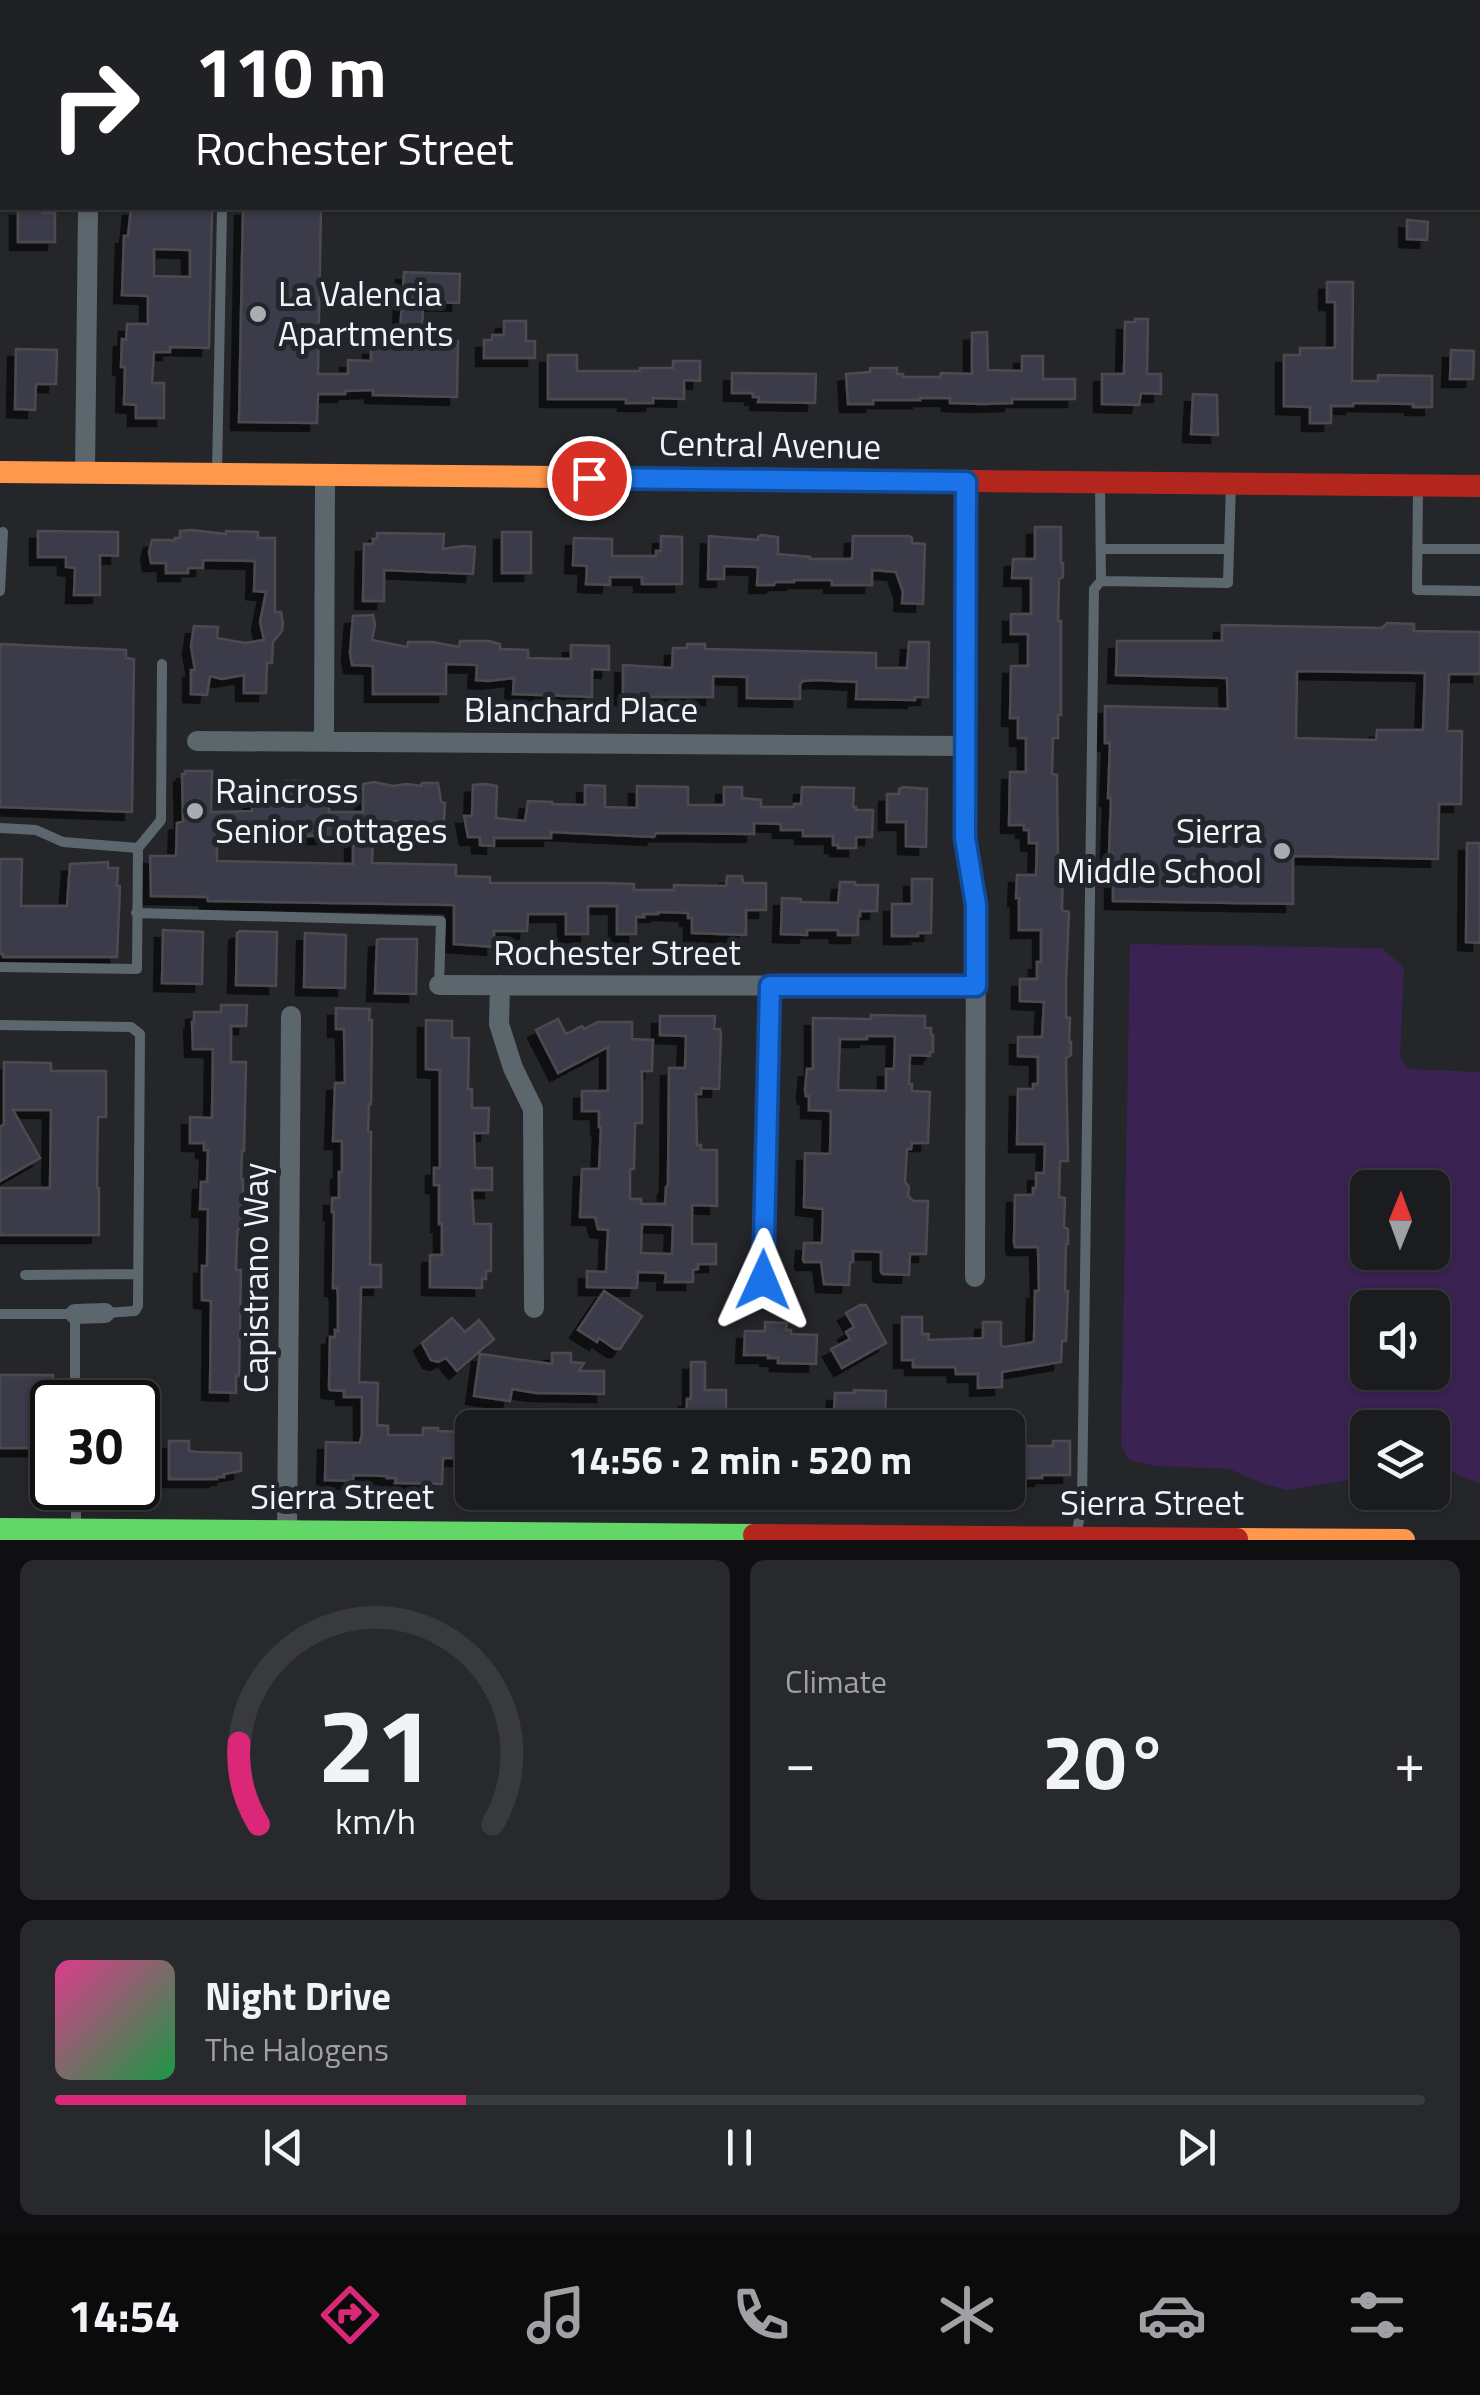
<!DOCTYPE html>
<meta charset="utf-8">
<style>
body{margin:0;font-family:"Titillium Web",sans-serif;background:#28292c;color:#f1f3f6;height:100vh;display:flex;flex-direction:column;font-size:38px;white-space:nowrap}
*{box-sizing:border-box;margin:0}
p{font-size:32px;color:#a0a1a4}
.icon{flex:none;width:55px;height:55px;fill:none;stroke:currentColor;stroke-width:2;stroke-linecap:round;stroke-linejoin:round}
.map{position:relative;height:1540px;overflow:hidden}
.drawer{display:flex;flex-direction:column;gap:20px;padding:20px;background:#0f0f11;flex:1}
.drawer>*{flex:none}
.banner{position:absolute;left:0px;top:0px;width:1480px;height:210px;box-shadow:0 2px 8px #0004,0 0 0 2px #393a3d;background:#202124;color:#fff;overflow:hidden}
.needle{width:65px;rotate:1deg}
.tools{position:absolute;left:1350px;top:1170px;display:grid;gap:20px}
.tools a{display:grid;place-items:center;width:100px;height:100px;border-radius:15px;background:#1b1c1f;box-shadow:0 2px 8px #0004,0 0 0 2px #393a3d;font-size:50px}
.speed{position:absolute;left:30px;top:1380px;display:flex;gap:20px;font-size:50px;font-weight:700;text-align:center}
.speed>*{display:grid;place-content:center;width:130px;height:130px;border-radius:50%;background:#1b1c1f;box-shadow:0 2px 8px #0004,0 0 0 2px #393a3d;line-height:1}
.speed .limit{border:5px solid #111;border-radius:15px;background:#fff;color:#111}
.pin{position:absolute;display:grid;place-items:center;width:85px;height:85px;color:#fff;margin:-42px;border:5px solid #fff;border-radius:50%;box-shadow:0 2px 10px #0007}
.me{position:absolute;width:110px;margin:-55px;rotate:1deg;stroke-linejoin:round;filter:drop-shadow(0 0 8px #0008)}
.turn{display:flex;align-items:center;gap:35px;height:210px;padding:0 30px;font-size:45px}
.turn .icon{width:130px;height:130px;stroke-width:2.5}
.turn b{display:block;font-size:70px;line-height:85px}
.big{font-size:75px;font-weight:700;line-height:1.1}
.drawer .card{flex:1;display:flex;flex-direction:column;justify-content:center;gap:15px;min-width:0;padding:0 35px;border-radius:15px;background:#28292c}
.drawer .dial{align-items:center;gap:0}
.dial svg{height:260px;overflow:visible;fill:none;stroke:#393a3d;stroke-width:7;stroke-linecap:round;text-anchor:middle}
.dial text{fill:#f1f3f6;stroke:none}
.song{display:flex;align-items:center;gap:30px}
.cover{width:120px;height:120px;border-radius:15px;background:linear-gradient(135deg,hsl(330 70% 55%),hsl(140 70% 35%))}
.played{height:10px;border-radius:5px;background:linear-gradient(90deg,#db2777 30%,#393a3d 30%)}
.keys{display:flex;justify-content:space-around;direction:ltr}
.heat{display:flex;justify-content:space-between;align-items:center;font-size:55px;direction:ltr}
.drawer .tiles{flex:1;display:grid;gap:20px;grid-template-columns:1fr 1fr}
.card:last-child{grid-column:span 2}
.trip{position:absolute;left:455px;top:1410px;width:570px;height:100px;border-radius:15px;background:#1b1c1f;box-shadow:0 2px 8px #0004,0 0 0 2px #393a3d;font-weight:700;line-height:100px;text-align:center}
.tab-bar{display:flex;height:160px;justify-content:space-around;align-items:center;background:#0b0b0c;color:#a0a1a4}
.tab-bar .icon{width:70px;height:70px}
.tab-bar .active{color:#db2777}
.tab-bar b{font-size:45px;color:#f1f3f6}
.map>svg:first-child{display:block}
</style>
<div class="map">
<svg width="1480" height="1540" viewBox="0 0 1480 1540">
<defs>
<filter id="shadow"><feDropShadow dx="-8" dy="8" stdDeviation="0" flood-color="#0009"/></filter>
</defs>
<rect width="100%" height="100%" fill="#242629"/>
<path fill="#3a2252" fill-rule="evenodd" d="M1130 944 1382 948 1404 968 1400 1057 1409 1069 1480 1072V1484L1433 1464 1432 1428H1368L1367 1477 1287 1490 1264 1484 1229 1469 1155 1466 1129 1460 1121 1445ZM1368 1188H1432V1252H1368ZM1368 1308H1432V1372H1368Z"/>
<path fill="#3b3b49" stroke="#4c4c4f" stroke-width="2.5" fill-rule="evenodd" filter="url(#shadow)" d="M18 208H43V213H55V242H18Z
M131 208H212L209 348 170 347V352H154L152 383H164V418H136V405L124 404 125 367H121L122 339 126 340 127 324H148V296L122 295 124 236H128ZM154 249 190 250V277L154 276Z
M243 208H321L318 374H348V360L371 361V347H399L404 272 460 274 459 303 423 302 422 340 458 341 457 397 373 395V390L345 391V394H318L317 423 239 422Z
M1407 220 1428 222 1427 240 1407 239Z
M1327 282H1353L1352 381H1378V375L1432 376V407H1413V404L1353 403V406H1331V423H1310V407L1284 406V355H1300V348H1335V302H1327Z
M1135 319H1148L1147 374H1161V394L1141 393 1139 405 1102 404V374H1124L1125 322H1135Z
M504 321H526V341H535V358H484V340H492V335H504Z
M987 332 988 370 1022 371V356H1043V379H1075V399H1012V403L983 404 950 403V398H920V400H873V404H848L846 374 870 372V368H897V374H903V377H940L941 373 972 374V333Z
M16 349 57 350 56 384H36L35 410 15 409Z
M1451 350 1474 351 1473 379H1450Z
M548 355H577V371H640V368H673V361H700V381L684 380V399L653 398V403H626V399H548Z
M732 373 816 374 815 403 758 402 759 397H753V393H732Z
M1193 394 1217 395 1218 435 1191 434Z
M1035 527H1061V563H1063V577L1059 579 1058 621H1061V715H1058V738H1053L1052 774 1057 775 1058 861H1063L1062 910 1069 912 1066 981V1017L1070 1018 1069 1042H1071V1055L1066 1058 1068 1161H1060L1059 1197 1065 1198 1064 1227 1068 1229V1244H1066L1065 1291H1068L1066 1341H1062L1061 1362 1002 1372V1387L978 1388V1374H956L955 1367H913V1360H902V1317H922V1334H929L928 1340 983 1338V1322H1001V1345L1004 1347 1034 1342 1035 1291H1039L1038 1247H1015L1014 1242 1015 1195H1033V1188H1036V1173H1044L1045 1144H1017L1018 1089H1033V1084H1038V1057L1018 1056V1037H1042L1044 1002 1020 1001V979H1037V962H1041V930H1019V898H1016L1017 875H1036L1037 843H1029V830H1024V825H1009L1010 772H1026V738H1018V718H1010L1011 666H1028V634H1011V614H1031V578H1012L1013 559H1035Z
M192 530 226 534V531L258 532V538H275V612H281L283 623 282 631 273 642 272 663H267L266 693H244V675L222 679 210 676 207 695 191 694V670H195L191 646 194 626 218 627 217 638 245 643 264 640 260 622 266 592 254 591 255 561 203 560V568H188V573H166V563H151L149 552 152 540H175V538H180V531Z
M38 531 118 532V556L100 555V595H74L75 568 66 567V557H38Z
M502 532H531V573H502Z
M377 533 444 534 443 549 463 546 475 547 473 574 384 570V601H363L364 544H373V539H377Z
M761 535 778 537V554L810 557V559H852L853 536H909L912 538V543L925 544 923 604 902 603 903 592 896 572 872 570V585H832V580H794V582H775L774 585H757L758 567 724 566V579H708L709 536 758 540V537Z
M661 536 682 537V584H642V577H610V585L586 584 587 566 573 565 574 538 612 539V556H656V551H661Z
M373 615 375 625 372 640 407 647 408 642H433L459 647 460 641H489L500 644V649L528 650V658L571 659V645L609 646V670L592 669V697L513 694 514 678 488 681 476 680 477 665 446 664V694H373V666L352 665 350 653 353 616Z
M1387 623 1414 624V631L1480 632V674H1449L1447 731H1462L1461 804H1439L1438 859 1295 856 1293 858V904L1113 901V854H1109L1111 798H1108L1110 743H1105V706L1228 709 1227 678 1116 675 1117 641H1222V625L1382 628ZM1297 671 1425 673 1423 730H1377L1376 740 1296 738Z
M909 642H929L928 697H915V700L856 699 857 682 816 680 803 681 800 684V699L747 698V677L713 676V697H623V665L672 668 673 648H687V644H705V649L876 653V668H907Z
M0 644 126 650V658L134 659 132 812 0 807Z
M185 771H212L211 812 252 811V783L263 782 286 785V781H303L307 799 317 797 329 799V812H363V784L374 782 393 786 407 784 421 786 422 783H438L441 802 445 803 444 822 385 821V836L373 835 372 863 456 865V876L490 877V883H604L634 884V890H674V885L726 886 727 876H742L743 883H766V910H746V935L692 933V918H688V913L658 912V914H643L644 917H636V934H617V906H588V934H566V914H528L527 931H494V947L454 944V905L208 901 207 897 151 896 150 856H176L177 823 183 821 182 774H185ZM257 833H289V836H353V864L217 861V834Z
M486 784 497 786 496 818 525 821 528 801 552 802V804L585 805V785L605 786V807L637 808V786L688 787V805H724V787H742V798L761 800V807H794V804H801L802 787 854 788 853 807H856V810H873L872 837H856V848H838V845H833V836H803V830H781V824L754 823V834L656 833 654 837 551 832V838H494V846L480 845V837H468L464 816H472L473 785Z
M903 787 927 789 926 847 906 846V822H887V794H899V789Z
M1467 843H1480V943L1466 942Z
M0 859H22L21 906H67L70 864 108 862V868H118L117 886H120L117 957H3V954H0Z
M912 879H932L931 933H918V936H892V904H912Z
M840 882H855V885H878L877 911H860V916H858V935H838V930H807V935L781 934 782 898 801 899V902L838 903Z
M163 930 203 932 202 984 162 983Z
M240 931 277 932 276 986 236 985 237 933Z
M305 933 346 935 345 988 304 987Z
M380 939H417L416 994 375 993 377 940Z
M221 1005H247L246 1026H231V1062H246L244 1151H242L241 1179H243V1229H238L237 1236 236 1270H241L239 1376H236V1393L210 1392 211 1301 202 1300V1266H207L208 1209H200L201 1182H207L208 1150H204V1143H190V1117L212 1118 213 1049H193L192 1022H194V1012H221Z
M336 1008 370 1009 369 1020H372L371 1104H369L368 1132H371L370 1265H381V1287H361L359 1382 378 1383 377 1425 388 1426V1435H423V1428H438V1431L471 1432 470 1458H443L442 1484 395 1483 396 1478H387V1476L353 1475V1481L325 1480 326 1442 360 1443 362 1434V1397H344V1391L330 1390 329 1388 330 1337H335V1330L338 1331V1295L337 1288H333L334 1212H332V1198H339V1172H342V1141H333L335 1083H345L344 1029H336Z
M871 1015 925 1016V1028H931V1035H933V1052H930V1056L910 1055 909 1084H912V1091L930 1092 928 1143H912L911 1149H907L905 1182 909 1187 908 1196 913 1201H928L926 1254H910L909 1275 883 1274 881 1272V1252L853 1251V1262H850L849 1285 824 1284 821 1262H804L803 1260 804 1243H822L823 1209 804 1207 805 1153 830 1154 831 1111 809 1110V1096H806L805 1090 807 1069H813V1018L871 1019ZM867 1036H895L894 1069H886V1091L838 1090 840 1039H867Z
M660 1016H715L714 1029H720L721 1035 719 1089 701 1088V1094H696L697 1145H701V1150H717V1206L692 1205V1244H716V1264H698V1269L693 1270V1282H665L666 1273 638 1272 637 1288 587 1287V1271L606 1272 608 1230 598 1229 595 1217H580L582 1169H599L601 1127H599V1111H582V1091H608V1047L558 1073 536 1030 558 1019 566 1034 582 1026 584 1029 598 1022H632V1039L653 1040 652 1071H642V1123H635L634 1169H630V1199H641V1204H665L666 1187 668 1185 669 1068H685L686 1036 660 1035ZM642 1224 673 1225 672 1254 641 1253Z
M426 1020 452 1021V1038H469L468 1089H472V1108H489L488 1133H474L475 1168H492V1190H472L474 1224H491V1271H486V1279H482V1288L430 1287V1255H442V1223L439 1224V1185H434V1168H440V1070L426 1069Z
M4 1062 51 1063V1071H106V1117H98L97 1188H99V1235H0V1188H50L51 1110H13L40 1158 0 1181V1127L4 1124Z
M604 1291 642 1316 620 1349H615L599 1338 597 1342 578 1330Z
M860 1305H866L886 1343 842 1368 831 1349 850 1339 846 1332 854 1327 846 1313Z
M452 1318 465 1332 479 1320 494 1339 457 1371 446 1358 438 1362 431 1360 422 1343Z
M765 1322 787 1323 786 1330H791V1334L817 1335 816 1364 778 1363V1358H768V1355H744L745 1331H765Z
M552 1353H571V1362L584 1363 579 1371H604V1394L536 1393 512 1389 510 1401 474 1396 480 1354 552 1364Z
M691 1362H705V1390H726V1427H686L687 1399H691Z
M0 1375H53L52 1448H0Z
M854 1390 886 1391 885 1424H869V1428H833L835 1393H855Z
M169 1441H189V1451L197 1452 241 1453V1471L224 1474V1477H217V1479H169Z
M1053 1441H1070V1475H1042V1478H1013V1449H1023V1446H1053Z"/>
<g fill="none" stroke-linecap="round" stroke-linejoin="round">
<path stroke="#5c666d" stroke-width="10" d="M217 473 222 208
M1100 484 1101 581 1228 583 1231 484
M1418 487 1417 590 1480 591
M1101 549H1229
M1417 549H1480
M0 591 3 532
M0 828 36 830 63 842 138 848 137 969 0 967
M138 848 161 820 162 664
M136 913 441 921 439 985
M0 1025 131 1027 140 1034 138 1306 135 1311 105 1313
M25 1275 138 1274
M0 1314H75V1402
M76 1488V1528
M1076 1536 1082 1505 1094 589 1101 581"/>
<path stroke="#5c666d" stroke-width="20" d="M0 152 2 151
M85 473 88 208
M966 482 965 838 976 905 975 1277
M324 740 325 476
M197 741 964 746
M439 985 976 986
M500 985 499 1024 513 1068 533 1109 534 1308
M763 1280 770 986
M75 1314 105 1313
M287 1540 291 1016"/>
<path stroke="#63d668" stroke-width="22" d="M0 1529 754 1535"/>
<path stroke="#ff974d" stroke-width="22" d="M0 472 777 479
M1237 1539 1404 1540"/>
<path stroke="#b3261e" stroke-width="22" d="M777 479 1480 486
M754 1535 1237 1539"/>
</g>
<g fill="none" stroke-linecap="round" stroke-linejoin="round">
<defs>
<path id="route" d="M589 478 966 482 965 838 976 905V986H770L763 1280"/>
</defs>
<use href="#route" stroke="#114b97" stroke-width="25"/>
<use href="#route" stroke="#1a73e8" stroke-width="18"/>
</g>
<g fill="#a9acb0" stroke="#22252b" stroke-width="4">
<circle cx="258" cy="314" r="10"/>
<circle cx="195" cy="811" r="10"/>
<circle cx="1282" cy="851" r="10"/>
</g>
<g text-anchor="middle" stroke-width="10" stroke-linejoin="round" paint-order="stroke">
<g font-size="35" fill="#f1f4f8" stroke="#22252b" text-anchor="start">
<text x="278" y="306">La Valencia<tspan x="278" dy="40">Apartments</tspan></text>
<text x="215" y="803">Raincross<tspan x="215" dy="40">Senior Cottages</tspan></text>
<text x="1262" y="843" text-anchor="end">Sierra<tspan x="1262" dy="40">Middle School</tspan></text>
</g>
<g font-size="35" fill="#f1f4f8" stroke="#22252b">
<text transform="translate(770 445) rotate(1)" y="12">Central Avenue</text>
<text x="581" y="722">Blanchard Place</text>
<text x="617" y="965">Rochester Street</text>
<text transform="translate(256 1278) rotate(-90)" y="12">Capistrano Way</text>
<text x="342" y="1509">Sierra Street</text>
<text x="1152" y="1515">Sierra Street</text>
</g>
</g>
</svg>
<div class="tools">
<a><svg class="needle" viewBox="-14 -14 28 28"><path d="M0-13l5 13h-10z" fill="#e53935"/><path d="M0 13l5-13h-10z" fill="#a0a1a4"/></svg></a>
<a><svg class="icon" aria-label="sound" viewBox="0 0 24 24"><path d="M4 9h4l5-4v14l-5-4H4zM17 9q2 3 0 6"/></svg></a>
<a><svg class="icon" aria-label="layers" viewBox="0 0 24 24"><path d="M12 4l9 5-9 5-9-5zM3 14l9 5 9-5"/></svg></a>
</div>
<div class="speed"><div class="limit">30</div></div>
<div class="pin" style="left:589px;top:478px;background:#d93025"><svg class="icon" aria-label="arrive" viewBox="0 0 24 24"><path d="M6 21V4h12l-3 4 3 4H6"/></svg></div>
<svg class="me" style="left:763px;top:1280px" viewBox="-20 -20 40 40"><path d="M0-17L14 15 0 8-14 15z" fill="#1a73e8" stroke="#fff" stroke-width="4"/></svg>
<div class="trip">14:56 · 2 min · 520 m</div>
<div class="banner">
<div class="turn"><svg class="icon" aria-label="right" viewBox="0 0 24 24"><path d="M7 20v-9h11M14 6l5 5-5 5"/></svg><div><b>110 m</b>Rochester Street</div></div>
</div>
</div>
<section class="drawer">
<div class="tiles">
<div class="card dial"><svg viewBox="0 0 100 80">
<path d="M14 69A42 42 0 1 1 86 69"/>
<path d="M14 69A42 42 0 0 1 8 44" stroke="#db2777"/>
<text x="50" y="56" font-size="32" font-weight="700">21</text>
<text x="50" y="72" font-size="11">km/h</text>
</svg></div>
<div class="card"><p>Climate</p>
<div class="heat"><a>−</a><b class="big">20°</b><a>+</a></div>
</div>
<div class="card">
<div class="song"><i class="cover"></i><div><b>Night Drive</b><p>The Halogens</p></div></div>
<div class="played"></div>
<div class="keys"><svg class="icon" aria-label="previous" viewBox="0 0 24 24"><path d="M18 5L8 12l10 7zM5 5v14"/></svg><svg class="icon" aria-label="pause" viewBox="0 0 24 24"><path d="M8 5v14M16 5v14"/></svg><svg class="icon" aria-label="next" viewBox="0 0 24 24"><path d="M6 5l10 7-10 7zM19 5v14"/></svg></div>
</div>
</div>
</section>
<nav class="tab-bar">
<b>14:54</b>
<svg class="icon active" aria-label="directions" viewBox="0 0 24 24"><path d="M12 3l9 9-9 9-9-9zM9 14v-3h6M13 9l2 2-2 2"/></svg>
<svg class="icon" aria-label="music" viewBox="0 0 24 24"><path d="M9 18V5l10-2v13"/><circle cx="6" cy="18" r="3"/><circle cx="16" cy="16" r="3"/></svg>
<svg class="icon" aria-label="phone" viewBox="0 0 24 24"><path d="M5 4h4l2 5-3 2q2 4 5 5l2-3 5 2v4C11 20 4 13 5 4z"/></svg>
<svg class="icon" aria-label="climate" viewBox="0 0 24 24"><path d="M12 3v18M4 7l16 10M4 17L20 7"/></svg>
<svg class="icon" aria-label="car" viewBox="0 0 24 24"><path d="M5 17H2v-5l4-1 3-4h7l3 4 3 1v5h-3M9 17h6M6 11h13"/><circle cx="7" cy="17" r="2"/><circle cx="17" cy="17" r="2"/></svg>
<svg class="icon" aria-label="filters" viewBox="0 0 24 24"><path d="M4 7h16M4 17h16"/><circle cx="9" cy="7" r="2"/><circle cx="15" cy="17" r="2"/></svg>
</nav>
